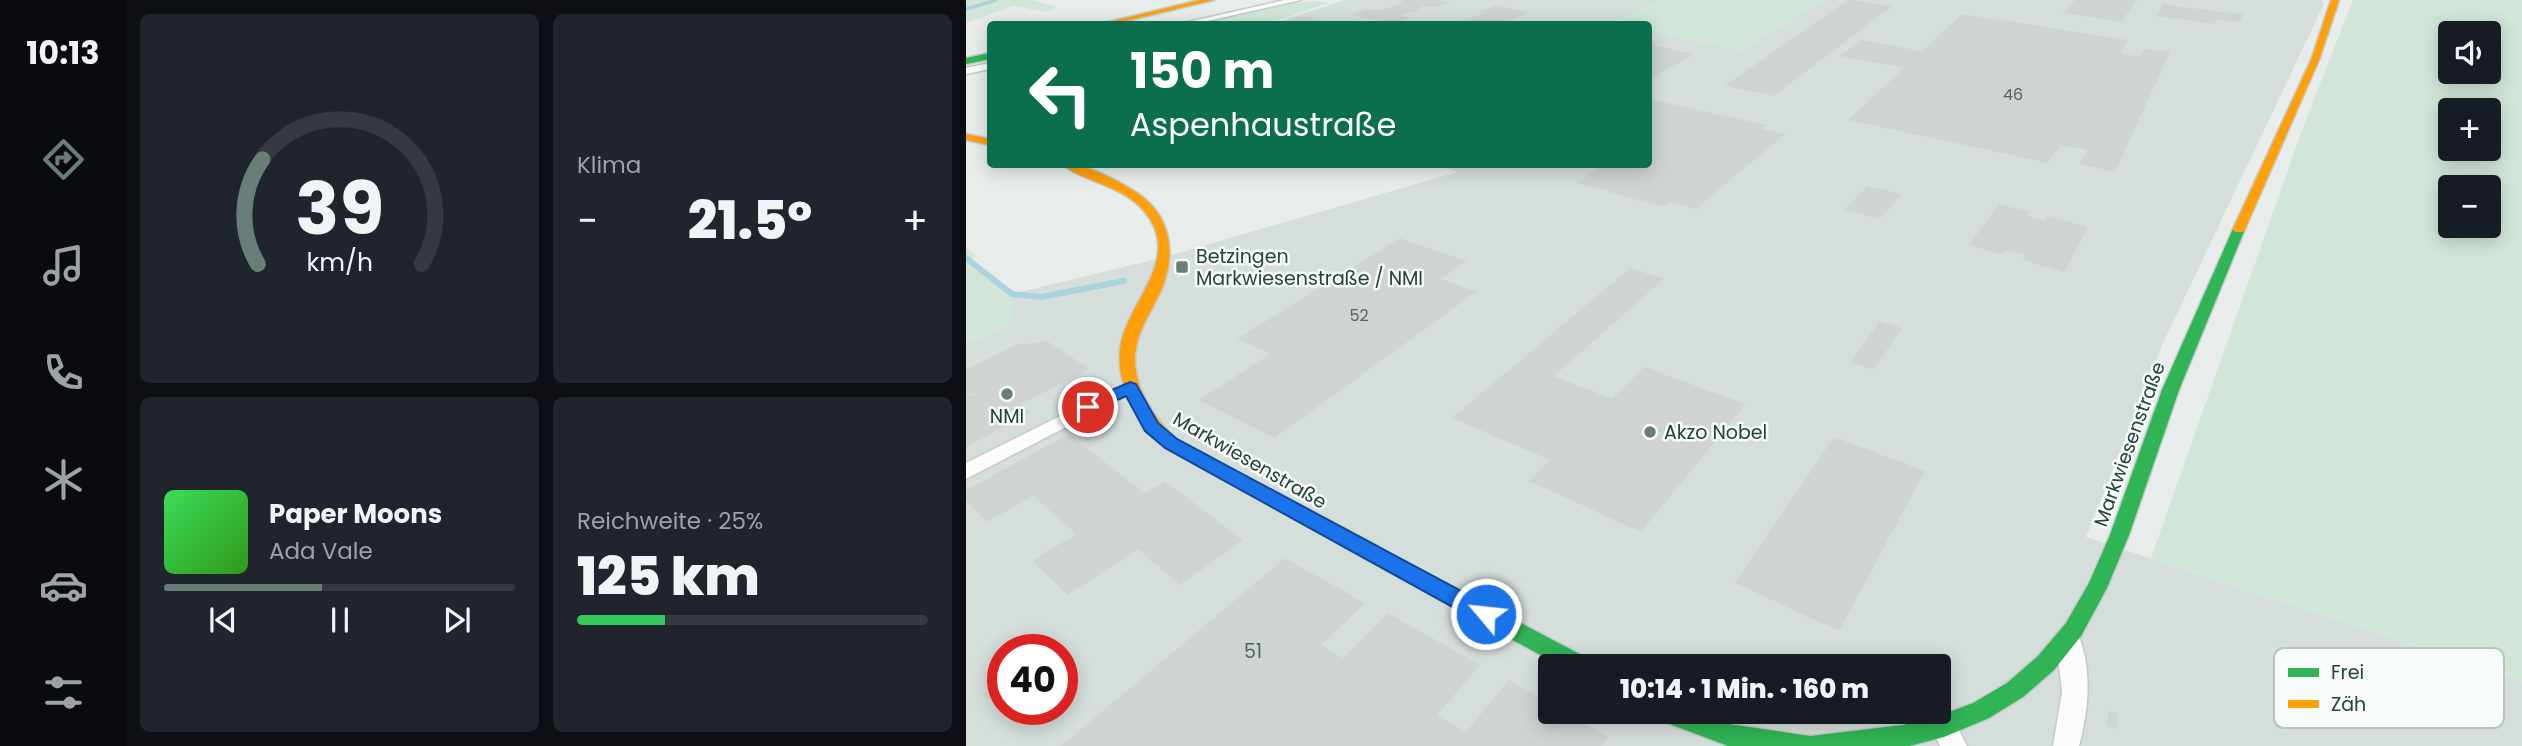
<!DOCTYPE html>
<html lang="de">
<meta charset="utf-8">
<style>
body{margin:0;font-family:Poppins,sans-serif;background:#20242c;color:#f1f3f6;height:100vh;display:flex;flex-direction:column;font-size:26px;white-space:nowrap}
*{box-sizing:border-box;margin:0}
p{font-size:23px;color:#9ea1a6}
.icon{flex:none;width:38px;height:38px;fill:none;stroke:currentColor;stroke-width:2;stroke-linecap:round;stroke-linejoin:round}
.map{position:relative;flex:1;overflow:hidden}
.sheet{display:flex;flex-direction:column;gap:14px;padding:14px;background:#0d0f14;width:840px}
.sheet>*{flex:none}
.banner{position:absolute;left:21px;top:21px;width:665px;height:147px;border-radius:7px;box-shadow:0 4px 18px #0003;background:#0b6e4f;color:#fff;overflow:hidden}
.controls{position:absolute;left:1472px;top:21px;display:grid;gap:14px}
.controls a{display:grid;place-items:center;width:63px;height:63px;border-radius:7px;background:#171b24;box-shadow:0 4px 18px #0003;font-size:35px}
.speed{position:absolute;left:21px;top:634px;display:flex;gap:14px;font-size:35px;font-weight:700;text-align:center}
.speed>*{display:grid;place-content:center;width:91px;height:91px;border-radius:50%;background:#171b24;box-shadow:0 4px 18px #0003;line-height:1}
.speed .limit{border:10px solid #d22;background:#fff;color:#111}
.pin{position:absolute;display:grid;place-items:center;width:60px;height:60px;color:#fff;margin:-30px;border:4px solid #fff;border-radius:50%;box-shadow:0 2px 7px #0007}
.me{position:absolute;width:77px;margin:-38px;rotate:298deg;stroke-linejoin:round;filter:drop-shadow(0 0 5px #0008)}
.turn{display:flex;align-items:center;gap:24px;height:147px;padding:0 28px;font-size:32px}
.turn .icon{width:91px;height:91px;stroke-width:2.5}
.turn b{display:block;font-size:49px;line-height:60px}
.big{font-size:52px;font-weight:800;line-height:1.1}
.sheet .tile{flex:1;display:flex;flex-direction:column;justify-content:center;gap:10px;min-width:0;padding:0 24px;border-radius:10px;background:#20242c}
.sheet .dial{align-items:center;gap:0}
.dial svg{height:182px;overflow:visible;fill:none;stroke:#363941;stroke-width:7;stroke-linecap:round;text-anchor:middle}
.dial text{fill:#f1f3f6;stroke:none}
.song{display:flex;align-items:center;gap:21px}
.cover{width:84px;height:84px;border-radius:10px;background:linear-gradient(135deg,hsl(130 70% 55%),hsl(110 70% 35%))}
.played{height:7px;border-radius:4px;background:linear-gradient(90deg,#697e78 45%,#363941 45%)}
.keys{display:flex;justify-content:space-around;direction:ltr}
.heat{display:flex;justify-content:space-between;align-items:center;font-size:38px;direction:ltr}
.charge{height:10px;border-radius:5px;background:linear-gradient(90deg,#34c759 25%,#363941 0)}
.sheet .tiles{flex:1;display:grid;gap:14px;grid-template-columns:repeat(2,1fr)}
.trip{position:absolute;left:572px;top:654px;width:413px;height:70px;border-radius:7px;background:#171b24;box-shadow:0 4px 18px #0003;font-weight:800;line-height:70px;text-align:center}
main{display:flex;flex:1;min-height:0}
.menu{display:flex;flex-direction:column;width:126px;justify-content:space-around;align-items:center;background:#090b0e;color:#9ea1a6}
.menu .icon{width:49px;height:49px}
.menu .on{color:#697e78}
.menu b{font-size:32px;color:#f1f3f6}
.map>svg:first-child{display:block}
</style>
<main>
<nav class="menu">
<b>10:13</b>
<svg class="icon on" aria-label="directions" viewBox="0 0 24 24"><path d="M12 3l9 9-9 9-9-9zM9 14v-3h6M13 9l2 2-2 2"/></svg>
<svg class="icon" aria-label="music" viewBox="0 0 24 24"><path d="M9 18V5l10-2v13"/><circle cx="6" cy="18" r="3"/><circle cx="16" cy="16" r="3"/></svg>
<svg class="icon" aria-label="phone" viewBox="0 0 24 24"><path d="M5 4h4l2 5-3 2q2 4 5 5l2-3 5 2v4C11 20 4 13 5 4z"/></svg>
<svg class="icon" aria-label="climate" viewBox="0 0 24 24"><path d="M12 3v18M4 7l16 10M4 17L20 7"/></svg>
<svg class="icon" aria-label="car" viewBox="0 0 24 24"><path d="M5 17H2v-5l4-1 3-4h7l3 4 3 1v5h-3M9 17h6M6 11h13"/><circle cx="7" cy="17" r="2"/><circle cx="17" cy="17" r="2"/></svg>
<svg class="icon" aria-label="filters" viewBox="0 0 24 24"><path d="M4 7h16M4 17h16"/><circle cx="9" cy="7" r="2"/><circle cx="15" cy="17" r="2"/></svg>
</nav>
<section class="sheet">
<div class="tiles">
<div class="tile dial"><svg viewBox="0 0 100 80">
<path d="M14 69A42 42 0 1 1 86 69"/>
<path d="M14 69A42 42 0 0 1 16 23" stroke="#697e78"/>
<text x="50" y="56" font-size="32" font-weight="700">39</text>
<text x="50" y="72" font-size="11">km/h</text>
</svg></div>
<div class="tile"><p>Klima</p>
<div class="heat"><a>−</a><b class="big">21.5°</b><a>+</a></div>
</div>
<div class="tile">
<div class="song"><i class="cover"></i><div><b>Paper Moons</b><p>Ada Vale</p></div></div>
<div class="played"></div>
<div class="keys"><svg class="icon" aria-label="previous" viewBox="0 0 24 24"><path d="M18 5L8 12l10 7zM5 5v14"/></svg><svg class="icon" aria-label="pause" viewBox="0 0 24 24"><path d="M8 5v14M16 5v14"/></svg><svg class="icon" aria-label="next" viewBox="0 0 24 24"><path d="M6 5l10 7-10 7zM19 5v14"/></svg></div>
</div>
<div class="tile"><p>Reichweite · 25%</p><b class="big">125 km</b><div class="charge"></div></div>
</div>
</section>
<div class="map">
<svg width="1556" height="746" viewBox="0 0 1556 746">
<rect width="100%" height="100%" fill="#e8edeb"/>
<path fill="#d6dedb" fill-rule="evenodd" d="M378 0H1356L1358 4 1198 341 1120 537 1556 681V746H0V344L46 322V294L199 257 491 172 473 165 682 164V24H306ZM37 649H96V709H37ZM584 667H973V712H584Z"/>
<path fill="#d1e6d8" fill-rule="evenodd" d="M0 0H66L91 7 81 12 47 6 0 23Z
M693 0H858L776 51 683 32 682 24H644Z
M1387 0H1556V681L1185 558 1336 130ZM1522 33V72H1484V33ZM1522 110V149H1484V110ZM1522 187V226H1484V187Z
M351 1 363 3 301 24H229L329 3Z
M0 247 11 256 5 261 46 294V322L0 344Z"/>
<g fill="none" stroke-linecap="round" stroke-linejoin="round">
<path stroke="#a9d4db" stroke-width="3.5" d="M0 9 30 0"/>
<path stroke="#a9d4db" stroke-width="6" d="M0 258 46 294 75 297 158 281"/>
</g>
<path fill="#cfd4d2" d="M432 0H473L485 2 470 7 457 6 450 12 439 13 434 15 444 18 429 24 384 15 400 9 416 10 438 2Z
M882 0 926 6 808 96 758 86Z
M1109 0H1171L1155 22 1097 13Z
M1197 4 1247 11 1277 14 1275 23 1251 19 1248 24 1190 16Z
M529 5 564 12 535 24H482L520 13 512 12Z
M996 14 1162 40 1154 53 1175 57 1179 49 1204 52 1149 172 1114 164 1121 150 1094 145 1082 163 882 120 938 68 874 56 894 40 956 51Z
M336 16 367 23V24H313Z
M682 44 727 54 689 77 682 75Z
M688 100 800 125 796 129 819 134 730 209 703 202 697 207 611 183 637 164H682V103Z
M901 186 936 194 914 219 878 210Z
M1033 204 1064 212 1061 216 1078 220 1081 216 1122 227 1098 272 1056 260 1059 255 1040 250 1037 255 1003 245Z
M434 238 501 261 475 279 510 292 309 438 233 400 304 354 271 339Z
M664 268 698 279 588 376 646 399 678 367 780 404 675 532 563 481 584 460 486 418Z
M914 321 936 328 907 370 884 362Z
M81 341 122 368 121 371 54 404 65 412 0 447V397L16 392 0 395V369L49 345Z
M103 434 178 493 199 481 277 540 214 585 172 549 102 595 66 561 110 534 67 496 21 522 0 501V490Z
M868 437 959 471 873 631 769 583Z
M319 558 399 603 355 645 377 658 422 613 514 665 471 715 500 732 543 680 584 704V712H599L642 737 636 746H95Z
M1142 711 1151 713V729L1141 726Z"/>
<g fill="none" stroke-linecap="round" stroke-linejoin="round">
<defs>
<path id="street" d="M319 0H335L228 24H213Z
M24 63V69L0 74V68Z
M164 381 170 383 173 387 170 391 0 479V463Z
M1102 627 1110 630C1127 665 1123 709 1113 746H1087L1096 692 1090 637 1094 630Z
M978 715 987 718 1001 746H974L965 727 969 718Z"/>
<path id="fast" d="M24 53V59L0 64V58Z
M1273 225 1279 229 1213 390 1163 535 1141 588 1115 636 1088 670 1057 697 1023 718 978 737 943 746H762L693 720 690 712H732L763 724 844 736 937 725 978 714 1007 703 1041 683 1072 656 1100 623 1123 583 1144 535 1196 390 1267 229Z
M405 544 625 660 628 667H596L398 558 395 552 398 546Z"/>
<path id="slow" d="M234 0H248L147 24H134Z
M1365 0H1373L1353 60 1279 229 1277 232H1269L1267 229 1345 60Z
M0 134 24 139V145L0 140Z
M95 164C120 164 143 176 165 189 204 211 212 251 195 291 184 315 169 333 169 361 170 393 189 418 211 440L412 546 415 552 412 558 405 560 398 558 199 448C173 422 150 388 154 349 159 303 219 259 178 211 156 185 120 183 95 164Z"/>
</defs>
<use href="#street" stroke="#c5cac8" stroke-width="3"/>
<use href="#fast" stroke="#c3cbc8" stroke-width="3"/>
<use href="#slow" stroke="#c3cbc8" stroke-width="3"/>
<use href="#street" fill="#fcfcfc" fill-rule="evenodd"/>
<use href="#fast" fill="#30b455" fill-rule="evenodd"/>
<use href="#slow" fill="#ff9f0a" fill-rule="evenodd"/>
</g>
<path fill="#1a73e8" stroke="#114b97" stroke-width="2" d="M164 382 170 384 192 423 211 439 527 608 530 614 527 621 520 623 512 621 199 448 179 431 160 396 122 413 113 407 116 403Z"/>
<g fill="#697e78" stroke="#f7fbf9" stroke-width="2.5">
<rect x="209" y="260" width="14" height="14" rx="3.5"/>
<circle cx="41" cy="394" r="7"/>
<circle cx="684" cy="432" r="7"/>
</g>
<g text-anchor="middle" stroke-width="5" stroke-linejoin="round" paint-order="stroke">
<g font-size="16" fill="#506761">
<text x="1047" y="100">46</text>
<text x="393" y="321">52</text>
</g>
<g font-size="19" fill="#24423a" stroke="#f7fbf9" text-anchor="start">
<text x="230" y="263">Betzingen<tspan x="230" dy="22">Markwiesenstraße / NMI</tspan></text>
<text x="41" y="423" text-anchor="middle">NMI</text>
<text x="698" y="439">Akzo Nobel</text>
</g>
<g font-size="19" fill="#24423a" stroke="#f7fbf9">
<text transform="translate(1163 444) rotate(-70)" y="7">Markwiesenstraße</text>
<text transform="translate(284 460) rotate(30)" y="7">Markwiesenstraße</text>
</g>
<g font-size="19" fill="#506761">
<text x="287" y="658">51</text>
</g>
</g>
<rect x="1308" y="648" width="230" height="80" rx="10" fill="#f7fbf9" stroke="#b8c4c0" stroke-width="2"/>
<rect x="1322" y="668" width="31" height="9" fill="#30b455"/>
<rect x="1322" y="700" width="31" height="8" fill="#ff9f0a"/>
<g font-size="19" fill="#24423a">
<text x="1365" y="679">Frei</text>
<text x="1365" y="711">Zäh</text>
</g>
</svg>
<div class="controls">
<a><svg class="icon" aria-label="sound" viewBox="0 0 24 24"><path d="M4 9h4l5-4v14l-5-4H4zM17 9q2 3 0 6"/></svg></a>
<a>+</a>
<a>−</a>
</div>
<div class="speed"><div class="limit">40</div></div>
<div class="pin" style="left:122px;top:407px;background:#d93025"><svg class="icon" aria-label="arrive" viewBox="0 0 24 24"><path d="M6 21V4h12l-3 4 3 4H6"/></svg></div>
<svg class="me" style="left:520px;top:614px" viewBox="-20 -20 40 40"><circle r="17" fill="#1a73e8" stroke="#fff" stroke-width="3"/><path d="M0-11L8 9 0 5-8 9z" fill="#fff"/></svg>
<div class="trip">10:14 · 1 Min. · 160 m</div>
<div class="banner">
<div class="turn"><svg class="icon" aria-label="left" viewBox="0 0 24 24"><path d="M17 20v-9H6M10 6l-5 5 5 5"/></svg><div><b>150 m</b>Aspenhaustraße</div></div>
</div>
</div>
</main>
